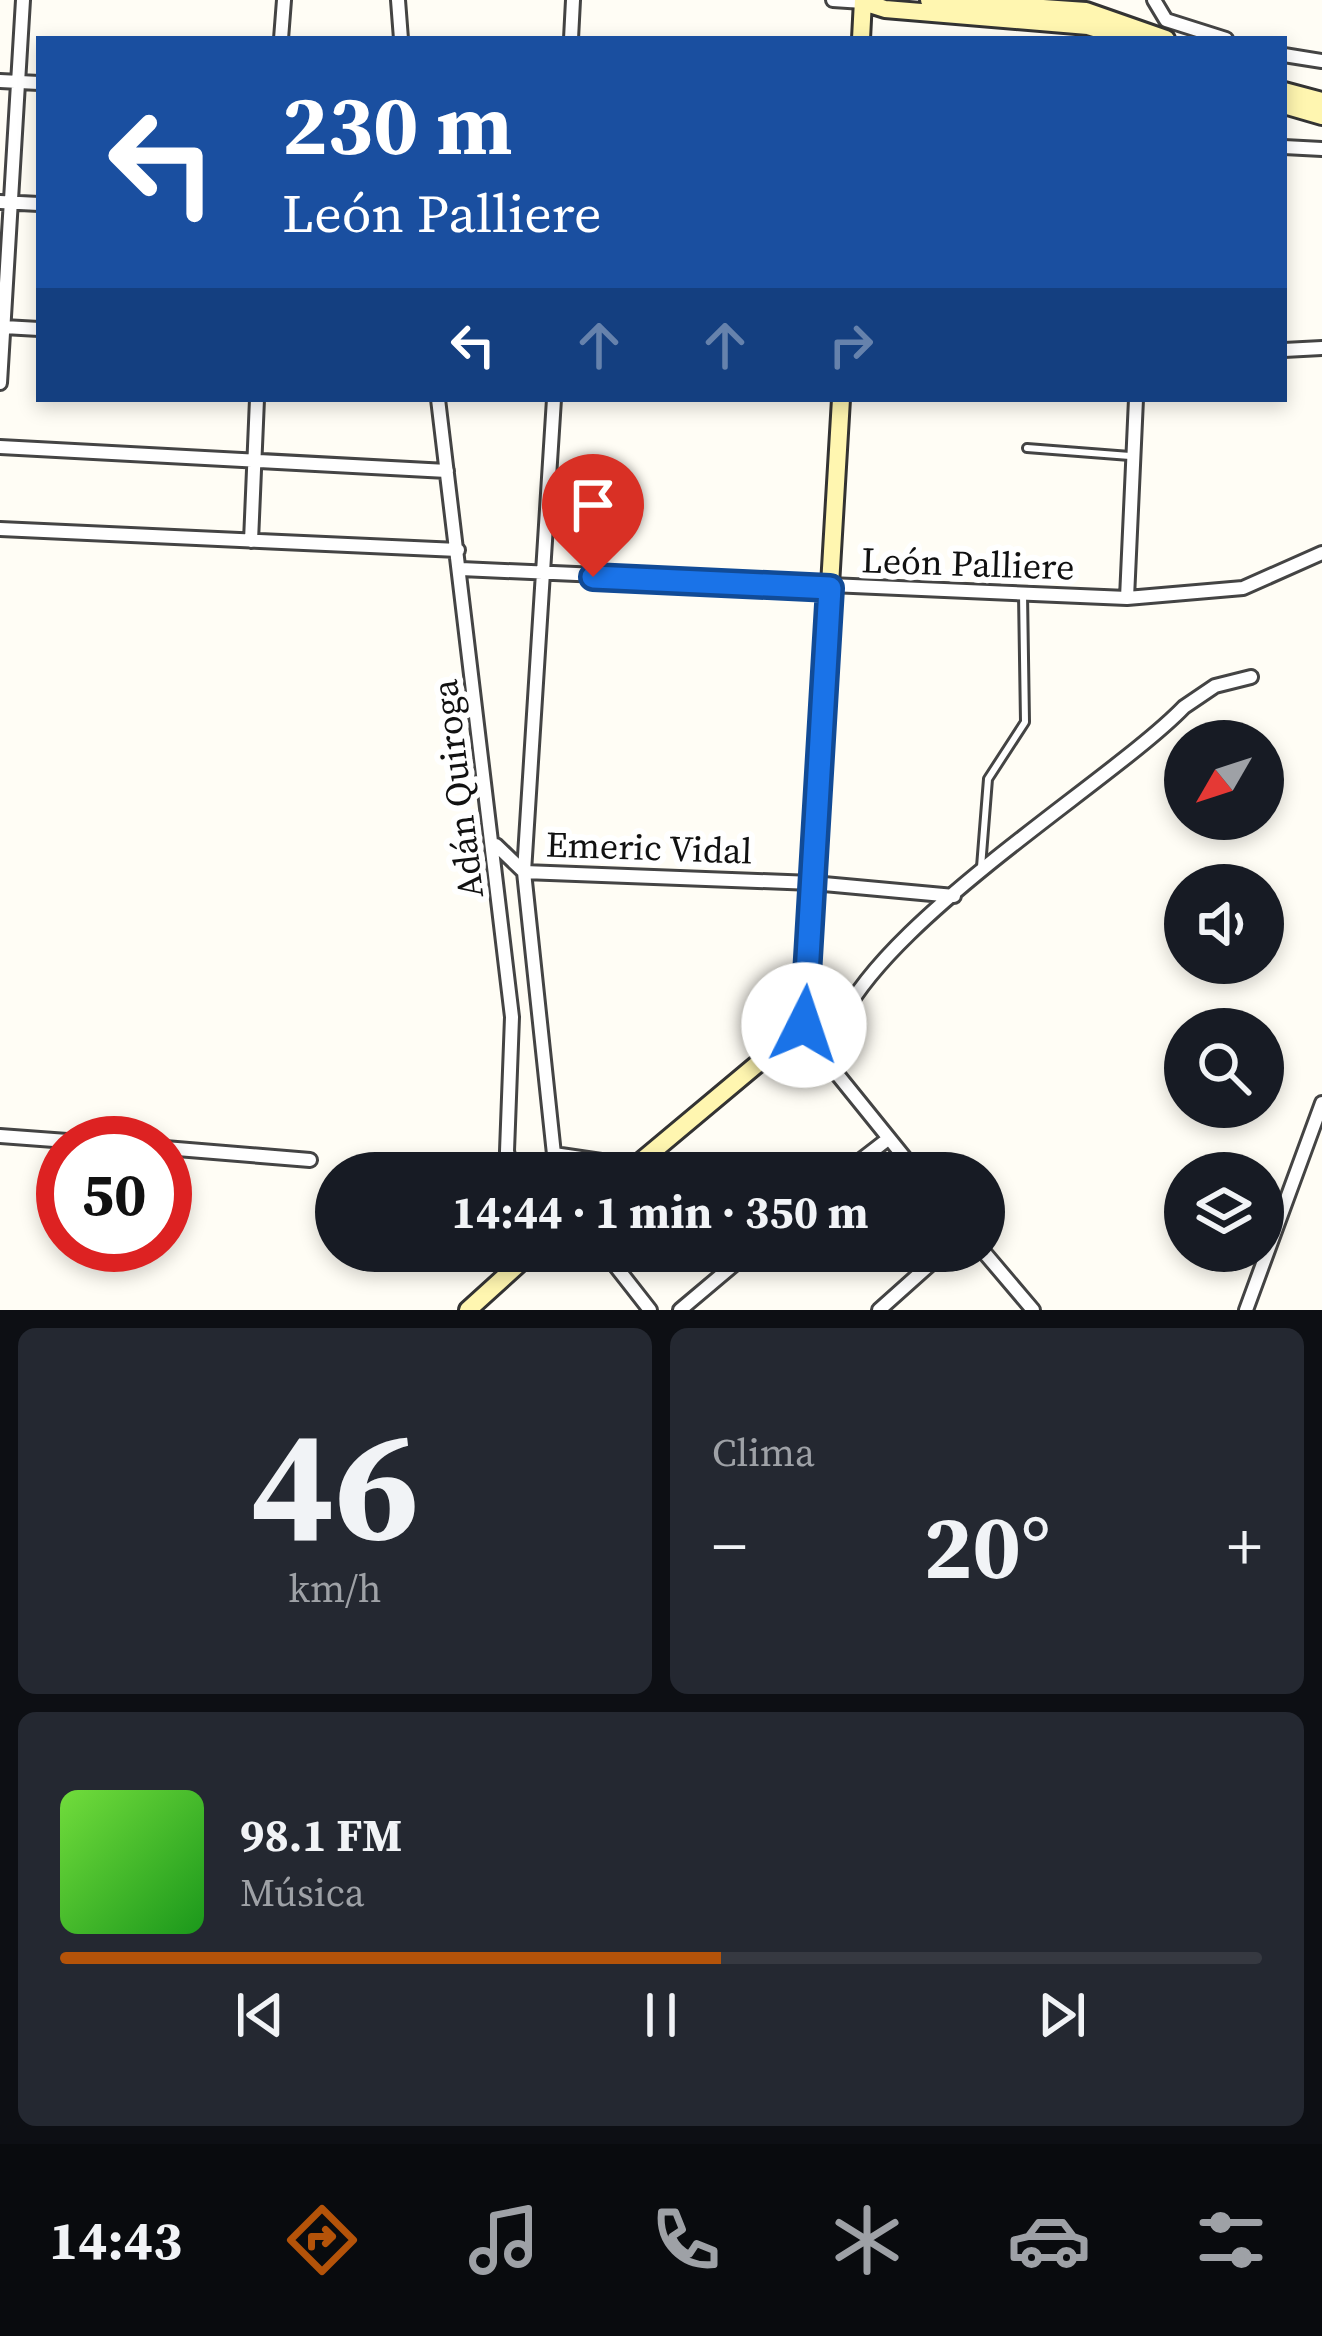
<!DOCTYPE html>
<html lang="es">
<meta charset="utf-8">
<style>
body{margin:0;font-family:"Source Serif 4",serif;background:#242831;color:#f1f3f6;height:100vh;display:flex;flex-direction:column;font-size:45px;white-space:nowrap}
*{box-sizing:border-box;margin:0}
p{font-size:39px;color:#9ea1a6}
.icon{flex:none;width:66px;height:66px;fill:none;stroke:currentColor;stroke-width:2;stroke-linecap:round;stroke-linejoin:round}
.map{position:relative;height:1310px;overflow:hidden}
.side{display:flex;flex-direction:column;gap:18px;padding:18px;background:#0d0f14;flex:1}
.side>*{flex:none}
.top-card{position:absolute;left:36px;top:36px;width:1251px;height:366px;border-radius:0px;box-shadow:0 6px 18px #0003;background:#1a4fa0;color:#fff;overflow:hidden}
.needle{width:78px;rotate:231deg}
.tools{position:absolute;left:1164px;top:720px;display:grid;gap:24px}
.tools a{display:grid;place-items:center;width:120px;height:120px;border-radius:50%;background:#171b24;box-shadow:0 6px 18px #0003;font-size:60px}
.speed{position:absolute;left:36px;top:1116px;display:flex;gap:24px;font-size:60px;font-weight:700;text-align:center}
.speed>*{display:grid;place-content:center;width:156px;height:156px;border-radius:50%;background:#171b24;box-shadow:0 6px 18px #0003;line-height:1}
.speed .limit{border:18px solid #d22;background:#fff;color:#111}
.pin{position:absolute;display:grid;place-items:center;width:102px;height:102px;color:#fff;margin:-123px -51px;border-radius:50% 50% 50% 0;rotate:-45deg;box-shadow:0 0 12px #0007}
.pin .icon{rotate:45deg}
.me{position:absolute;width:132px;margin:-66px;rotate:4deg;stroke-linejoin:round;filter:drop-shadow(0 0 9px #0008)}
.turn{display:flex;align-items:center;gap:42px;height:252px;padding:0 48px;font-size:54px}
.turn .icon{width:156px;height:156px;stroke-width:2.5}
.turn b{display:block;font-size:84px;line-height:102px}
.lanes{display:flex;align-items:center;height:114px;padding:0 48px;background:#0003;justify-content:center;gap:60px;direction:ltr}
.lanes .off{opacity:.35}
.big{font-size:90px;font-weight:700;line-height:1.1}
.side .card{flex:1;display:flex;flex-direction:column;justify-content:center;gap:18px;min-width:0;padding:0 42px;border-radius:18px;background:#242831}
.side .dial{align-items:center;gap:0}
.dial b{font-size:156px;line-height:1}
.song{display:flex;align-items:center;gap:36px}
.cover{width:144px;height:144px;border-radius:18px;background:linear-gradient(135deg,hsl(100 70% 55%),hsl(120 70% 35%))}
.played{height:12px;border-radius:6px;background:linear-gradient(90deg,#b45309 55%,#363941 55%)}
.keys{display:flex;justify-content:space-around;direction:ltr}
.heat{display:flex;justify-content:space-between;align-items:center;font-size:66px;direction:ltr}
.side .tiles{flex:1;display:grid;gap:18px;grid-template-columns:1fr 1fr}
.card:last-child{grid-column:span 2}
.trip{position:absolute;left:315px;top:1152px;width:690px;height:120px;border-radius:60px;background:#171b24;box-shadow:0 6px 18px #0003;font-weight:700;line-height:120px;text-align:center}
.dock{display:flex;height:192px;justify-content:space-around;align-items:center;background:#090b0e;color:#9ea1a6}
.dock .icon{width:84px;height:84px}
.dock .on{color:#b45309}
.dock b{font-size:54px;color:#f1f3f6}
.map>svg:first-child{display:block}
</style>
<div class="map">
<svg width="1322" height="1310" viewBox="0 0 1322 1310">
<rect width="100%" height="100%" fill="#fffdf5"/>
<g fill="none" stroke-linecap="round" stroke-linejoin="round">
<defs>
<path id="lane" d="M1027 448 1130 456
M981 867 988 779 1025 722 1023 594"/>
<path id="street" d="M398 0 401 39
M833 0 863 2
M1154 0 1166 20 1226 39
M281 39 284 0
M571 39 573 0
M1284 55 1322 61
M0 81 39 83
M1284 147 1322 149
M0 202 39 204
M4 327 39 329
M1284 350 1322 348
M0 383 23 0
M438 399 512 1017 507 1151 512 1173
M554 399 524 872 556 1173
M0 447 447 471
M0 529 458 550
M251 541 257 399
M461 569 1127 598 1243 588 1322 553
M1127 598 1136 399
M496 845 524 872 813 883 954 896
M0 1136 94 1143
M165 1148 310 1160
M554 1154 635 1166
M844 1173 888 1139
M917 1173 829 1064C828 952 1106 788 1184 707L1215 686 1251 677
M983 1251 1033 1310
M614 1264 650 1310
M680 1310 750 1251
M879 1310 945 1251
M1246 1310 1322 1103"/>
<path id="secondary" d="M929 0 1086 11 1166 39
M863 2 885 9 1088 26 1131 39
M861 39 863 0
M1284 91 1322 101
M1284 105 1322 116
M627 1173 804 1025 841 399
M468 1310 533 1251"/>
</defs>
<use href="#lane" stroke="#444" stroke-width="12"/>
<use href="#street" stroke="#444" stroke-width="18"/>
<use href="#secondary" stroke="#333" stroke-width="22"/>
<use href="#lane" stroke="#fff" stroke-width="6"/>
<use href="#street" stroke="#fff" stroke-width="12"/>
<use href="#secondary" stroke="#fff6b0" stroke-width="16"/>
</g>
<g fill="none" stroke-linecap="round" stroke-linejoin="round">
<defs>
<path id="route" d="M593 577 830 588 804 1025"/>
</defs>
<use href="#route" stroke="#114b97" stroke-width="30"/>
<use href="#route" stroke="#1a73e8" stroke-width="21"/>
</g>
<g text-anchor="middle" stroke-width="12" stroke-linejoin="round" paint-order="stroke">
<g font-size="36" fill="#111" stroke="#fff">
<text transform="translate(968 563) rotate(2)" y="13">León Palliere</text>
<text transform="translate(457 789) rotate(-97)" y="13">Adán Quiroga</text>
<text transform="translate(649 847) rotate(2)" y="13">Emeric Vidal</text>
</g>
</g>
</svg>
<div class="tools">
<a><svg class="needle" viewBox="-14 -14 28 28"><path d="M0-13l5 13h-10z" fill="#e53935"/><path d="M0 13l5-13h-10z" fill="#9ea1a6"/></svg></a>
<a><svg class="icon" aria-label="sound" viewBox="0 0 24 24"><path d="M4 9h4l5-4v14l-5-4H4zM17 9q2 3 0 6"/></svg></a>
<a><svg class="icon" aria-label="search" viewBox="0 0 24 24"><circle cx="10" cy="10" r="6"/><path d="M15 15l6 6"/></svg></a>
<a><svg class="icon" aria-label="layers" viewBox="0 0 24 24"><path d="M12 4l9 5-9 5-9-5zM3 14l9 5 9-5"/></svg></a>
</div>
<div class="speed"><div class="limit">50</div></div>
<div class="pin" style="left:593px;top:577px;background:#d93025"><svg class="icon" aria-label="arrive" viewBox="0 0 24 24"><path d="M6 21V4h12l-3 4 3 4H6"/></svg></div>
<svg class="me" style="left:804px;top:1025px" viewBox="-20 -20 40 40"><circle r="19" fill="#fff"/><path d="M0-13L10 11 0 6-10 11z" fill="#1a73e8"/></svg>
<div class="trip">14:44 · 1 min · 350 m</div>
<div class="top-card">
<div class="turn"><svg class="icon" aria-label="left" viewBox="0 0 24 24"><path d="M17 20v-9H6M10 6l-5 5 5 5"/></svg><div><b>230 m</b>León Palliere</div></div>
<div class="lanes"><svg class="icon" aria-label="left" viewBox="0 0 24 24"><path d="M17 20v-9H6M10 6l-5 5 5 5"/></svg><svg class="icon off" aria-label="ahead" viewBox="0 0 24 24"><path d="M12 20V5M6 11l6-6 6 6"/></svg><svg class="icon off" aria-label="ahead" viewBox="0 0 24 24"><path d="M12 20V5M6 11l6-6 6 6"/></svg><svg class="icon off" aria-label="right" viewBox="0 0 24 24"><path d="M7 20v-9h11M14 6l5 5-5 5"/></svg></div>
</div>
</div>
<section class="side">
<div class="tiles">
<div class="card dial"><b>46</b><p>km/h</p></div>
<div class="card"><p>Clima</p>
<div class="heat"><a>−</a><b class="big">20°</b><a>+</a></div>
</div>
<div class="card">
<div class="song"><i class="cover"></i><div><b>98.1 FM</b><p>Música</p></div></div>
<div class="played"></div>
<div class="keys"><svg class="icon" aria-label="previous" viewBox="0 0 24 24"><path d="M18 5L8 12l10 7zM5 5v14"/></svg><svg class="icon" aria-label="pause" viewBox="0 0 24 24"><path d="M8 5v14M16 5v14"/></svg><svg class="icon" aria-label="next" viewBox="0 0 24 24"><path d="M6 5l10 7-10 7zM19 5v14"/></svg></div>
</div>
</div>
</section>
<nav class="dock">
<b>14:43</b>
<svg class="icon on" aria-label="directions" viewBox="0 0 24 24"><path d="M12 3l9 9-9 9-9-9zM9 14v-3h6M13 9l2 2-2 2"/></svg>
<svg class="icon" aria-label="music" viewBox="0 0 24 24"><path d="M9 18V5l10-2v13"/><circle cx="6" cy="18" r="3"/><circle cx="16" cy="16" r="3"/></svg>
<svg class="icon" aria-label="phone" viewBox="0 0 24 24"><path d="M5 4h4l2 5-3 2q2 4 5 5l2-3 5 2v4C11 20 4 13 5 4z"/></svg>
<svg class="icon" aria-label="climate" viewBox="0 0 24 24"><path d="M12 3v18M4 7l16 10M4 17L20 7"/></svg>
<svg class="icon" aria-label="car" viewBox="0 0 24 24"><path d="M5 17H2v-5l4-1 3-4h7l3 4 3 1v5h-3M9 17h6M6 11h13"/><circle cx="7" cy="17" r="2"/><circle cx="17" cy="17" r="2"/></svg>
<svg class="icon" aria-label="filters" viewBox="0 0 24 24"><path d="M4 7h16M4 17h16"/><circle cx="9" cy="7" r="2"/><circle cx="15" cy="17" r="2"/></svg>
</nav>
